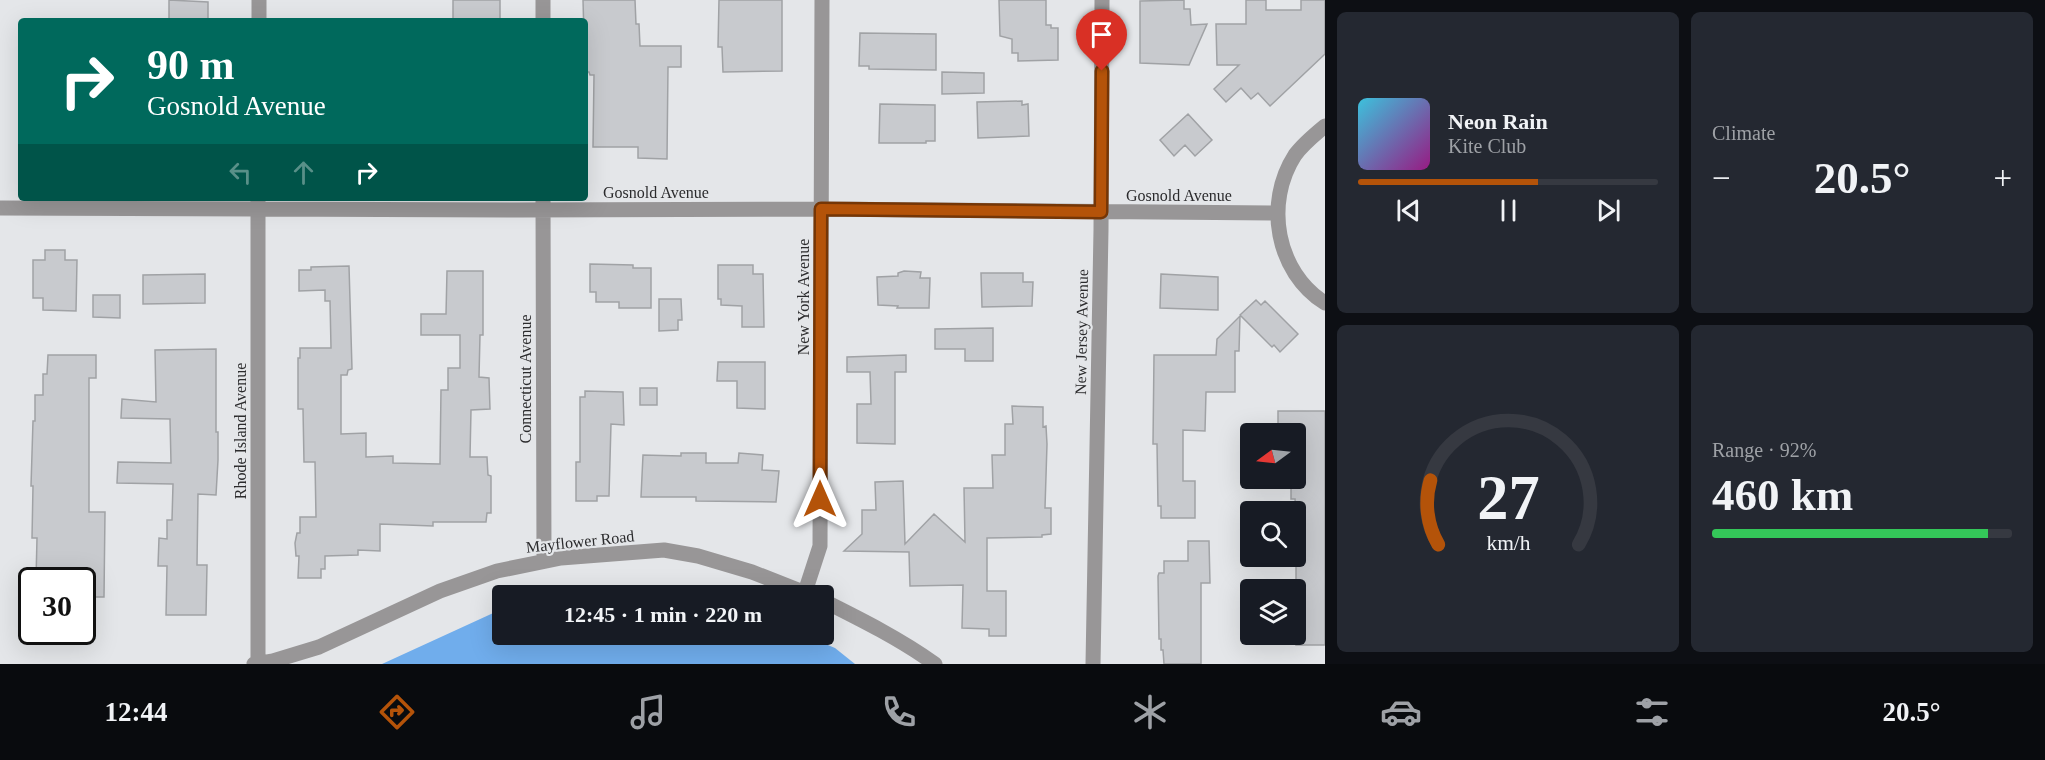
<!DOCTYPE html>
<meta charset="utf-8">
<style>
body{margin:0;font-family:"Times New Roman",serif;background:#242831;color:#f1f3f6;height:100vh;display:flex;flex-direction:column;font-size:22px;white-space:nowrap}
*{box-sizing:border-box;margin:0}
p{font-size:20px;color:#9ea1a6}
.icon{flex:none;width:33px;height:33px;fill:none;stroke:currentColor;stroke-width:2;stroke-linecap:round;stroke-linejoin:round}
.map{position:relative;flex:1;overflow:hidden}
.details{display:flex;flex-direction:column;gap:12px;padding:12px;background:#0d0f14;width:720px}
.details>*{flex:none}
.top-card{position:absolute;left:18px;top:18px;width:570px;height:183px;border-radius:6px;box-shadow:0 6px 24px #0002;background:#00695c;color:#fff;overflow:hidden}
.needle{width:39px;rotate:255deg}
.buttons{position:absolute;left:1240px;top:423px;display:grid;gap:12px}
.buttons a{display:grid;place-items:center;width:66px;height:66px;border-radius:6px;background:#171b24;box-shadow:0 6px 24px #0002;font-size:30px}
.speed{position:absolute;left:18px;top:567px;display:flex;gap:12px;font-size:30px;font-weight:700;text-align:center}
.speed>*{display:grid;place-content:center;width:78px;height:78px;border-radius:50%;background:#171b24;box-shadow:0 6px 24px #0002;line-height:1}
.speed .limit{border:3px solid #111;border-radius:9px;background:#fff;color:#111}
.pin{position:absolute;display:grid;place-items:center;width:51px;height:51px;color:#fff;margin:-62px -26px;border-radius:50% 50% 50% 0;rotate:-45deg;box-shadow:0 0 6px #0007}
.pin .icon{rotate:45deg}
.me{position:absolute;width:66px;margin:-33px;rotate:0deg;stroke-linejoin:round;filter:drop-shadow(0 0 4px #0008)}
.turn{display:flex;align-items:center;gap:21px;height:126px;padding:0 30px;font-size:27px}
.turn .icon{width:78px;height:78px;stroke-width:2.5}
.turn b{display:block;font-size:42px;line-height:51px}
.lanes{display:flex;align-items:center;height:57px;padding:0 30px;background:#0003;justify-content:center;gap:30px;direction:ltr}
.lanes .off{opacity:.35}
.big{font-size:45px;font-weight:700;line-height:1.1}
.details .tile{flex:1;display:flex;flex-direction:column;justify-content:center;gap:9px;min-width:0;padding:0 21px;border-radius:9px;background:#242831}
.details .dial{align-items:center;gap:0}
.dial svg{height:156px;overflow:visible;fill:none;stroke:#363941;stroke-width:7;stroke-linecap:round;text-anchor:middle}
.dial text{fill:#f1f3f6;stroke:none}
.song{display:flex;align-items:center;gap:18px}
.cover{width:72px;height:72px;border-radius:9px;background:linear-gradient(135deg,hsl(190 70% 55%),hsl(310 70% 35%))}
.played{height:6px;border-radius:3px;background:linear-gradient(90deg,#b45309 60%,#363941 60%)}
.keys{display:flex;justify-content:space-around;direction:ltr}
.heat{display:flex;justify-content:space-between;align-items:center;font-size:33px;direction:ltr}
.charge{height:9px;border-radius:4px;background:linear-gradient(90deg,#34c759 92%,#363941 0)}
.details .tiles{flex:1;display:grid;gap:12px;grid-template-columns:repeat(2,1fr)}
.trip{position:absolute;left:492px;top:585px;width:342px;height:60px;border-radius:6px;background:#171b24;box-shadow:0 6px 24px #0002;font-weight:700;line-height:60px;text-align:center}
.menu{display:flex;height:96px;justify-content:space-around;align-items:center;background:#090b0e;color:#9ea1a6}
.menu .icon{width:42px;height:42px}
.menu .active{color:#b45309}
.menu b{font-size:27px;color:#f1f3f6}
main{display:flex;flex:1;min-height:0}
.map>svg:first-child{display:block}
</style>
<main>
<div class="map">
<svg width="1325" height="664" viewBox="0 0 1325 664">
<rect width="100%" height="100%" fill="#e4e6e9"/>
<path fill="#70adec" d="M502 609V634L804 635 835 648 855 664H382Z"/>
<path fill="#c8cace" stroke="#a0a2a5" stroke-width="1.5" d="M169 0 208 2V21H169Z
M453 0H500V21H453Z
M583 0H635L636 24H639L640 46H681V67H668L667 159 638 158V147H593L594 75H590L589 72H585Z
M719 0H782V71L723 72 722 47H718Z
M999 0H1046V25H1051V28H1058V60L1018 61V53H1012V39L1000 36Z
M1184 0V9H1190L1191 25 1207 24 1189 65 1140 63V1Z
M1246 0H1266V10H1301V0H1325V54L1270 106 1258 93 1251 99 1241 88 1226 102 1214 89 1239 65H1217L1216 24H1246Z
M860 33 936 34V70L869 69V66H859Z
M942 72 984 73V93L942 94Z
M1022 101V105L1028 104 1029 136 978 138 977 102Z
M880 104 935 105V141H926V143H879Z
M1188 114 1212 140 1195 156 1185 145 1174 156 1160 140Z
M45 250H65V260H77L76 311 43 310V298H33V260H45Z
M590 264 633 265V268H651V308H619V302H596V292H590Z
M718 265H753V274H763L764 327H742V306L721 305V299H718Z
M349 266 352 369 348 370 347 375H341V434L366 433V457L393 456V463L440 464 441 390H448V368H460V335H421V314H446L447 271H483V335H480L479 377 489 378 490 409 471 410 470 457H487L488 475 491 476V513H487L486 522H433V526L380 524V551L358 550V555L325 556V569H321V578H298L299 556H296L295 543 297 533H300V517H316L315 462H304L303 409H298V358H300V348H331L330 301H325V290L299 291V270H311V267Z
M904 271 921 272 920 278H930L929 308H897L898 306 878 305 877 277 898 276V273Z
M981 273H1023V282H1033L1032 306 982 307Z
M205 274V303L143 304V275Z
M1161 274 1218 277V310L1160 308Z
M93 295H120V318L93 317Z
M659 299H681L682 320H678V330L659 331Z
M1256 300 1261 305 1265 301 1298 334 1280 352 1274 345 1272 347 1240 315Z
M1240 316 1239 351H1235V392H1206L1205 431 1183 430V481H1195V518H1161V506H1158L1157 444H1153L1154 355H1216L1217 339Z
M993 328V361H965V349H935V329Z
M216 349V432H218V460L216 495 198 494 197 565H207L206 615H166L167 566H158L159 538 167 539V520H172L173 484 117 483 118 462 171 463 170 419 121 418 122 399 156 402 155 350Z
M48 355H96V378H89V512H105L104 597H83L82 580H36L37 538H32L33 486H31L33 421H35V395H43V374H47Z
M906 355V372H895V444L857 443V404H871L870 372H847V357Z
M718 362H765V409L737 408V381H717Z
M640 388H657V405H640Z
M585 391 623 392 624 425 611 424 609 496H597V501H576V462H580V397H585Z
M1012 406 1043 407V427L1046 426 1047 444 1045 508H1051V534L1042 535V537L987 538V591H1006V636H989V629L962 628 963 585 910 586 909 552 844 551 862 534V510H876L875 482 903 481 905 544 934 514 965 542 964 488H993L992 455H1005V424H1013Z
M1278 411H1325V645H1296V512L1295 499H1291V478H1296V434H1278Z
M681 453H706V463H738L739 453 763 455 762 470 779 471 776 502 696 501V497H641L643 455 681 456Z
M1188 541H1209L1210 583H1201V664H1164L1163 650H1161V639H1159L1158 576 1159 573H1164V561H1188Z"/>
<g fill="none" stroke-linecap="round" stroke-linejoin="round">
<path stroke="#989697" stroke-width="15" d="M259 21V0
M543 21V0
M1325 126C1314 135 1303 144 1295 155 1264 203 1276 272 1325 303
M258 198V663
M543 198 544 560
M0 208 519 210 821 209 1277 213
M805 592 820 546 822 0
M824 601C862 620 900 639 935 664
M254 664 273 661 319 647 440 591 497 571 561 558 664 550 698 556 752 572 813 596
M1093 664 1101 230 1102 0"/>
</g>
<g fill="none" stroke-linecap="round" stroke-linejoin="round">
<defs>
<path id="route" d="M820 499 821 209 1101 212 1102 71"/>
</defs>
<use href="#route" stroke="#753606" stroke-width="15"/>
<use href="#route" stroke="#b45309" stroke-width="10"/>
</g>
<g text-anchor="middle" stroke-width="4.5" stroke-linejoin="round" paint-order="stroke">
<g font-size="16" fill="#2b2b2d" stroke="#e4e6e9">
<text x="656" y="198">Gosnold Avenue</text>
<text x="1179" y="201">Gosnold Avenue</text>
<text transform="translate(803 297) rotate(-90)" y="6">New York Avenue</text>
<text transform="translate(1081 332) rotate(-89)" y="6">New Jersey Avenue</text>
<text transform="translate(525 379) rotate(-90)" y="6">Connecticut Avenue</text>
<text transform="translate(240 431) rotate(-90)" y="6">Rhode Island Avenue</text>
<text transform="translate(580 541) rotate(-6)" y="6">Mayflower Road</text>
</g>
</g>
</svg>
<div class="buttons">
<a><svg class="needle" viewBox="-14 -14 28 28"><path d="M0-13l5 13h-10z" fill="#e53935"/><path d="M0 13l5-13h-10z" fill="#9ea1a6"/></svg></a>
<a><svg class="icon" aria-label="search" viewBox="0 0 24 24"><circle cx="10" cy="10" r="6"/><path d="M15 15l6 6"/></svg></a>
<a><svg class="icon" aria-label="layers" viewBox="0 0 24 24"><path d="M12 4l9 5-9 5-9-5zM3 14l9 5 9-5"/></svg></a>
</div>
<div class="speed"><div class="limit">30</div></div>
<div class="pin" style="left:1102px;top:71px;background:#d93025"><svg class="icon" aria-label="arrive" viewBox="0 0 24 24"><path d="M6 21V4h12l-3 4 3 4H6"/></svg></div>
<svg class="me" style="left:820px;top:499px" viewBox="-20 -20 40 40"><path d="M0-17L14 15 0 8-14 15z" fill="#b45309" stroke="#fff" stroke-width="4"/></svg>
<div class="trip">12:45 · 1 min · 220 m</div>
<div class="top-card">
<div class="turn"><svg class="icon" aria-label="right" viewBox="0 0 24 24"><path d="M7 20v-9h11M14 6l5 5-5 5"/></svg><div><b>90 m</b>Gosnold Avenue</div></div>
<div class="lanes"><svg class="icon off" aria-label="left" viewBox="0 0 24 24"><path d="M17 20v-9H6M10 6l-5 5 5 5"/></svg><svg class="icon off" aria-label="ahead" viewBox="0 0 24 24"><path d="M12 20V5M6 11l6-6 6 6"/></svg><svg class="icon" aria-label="right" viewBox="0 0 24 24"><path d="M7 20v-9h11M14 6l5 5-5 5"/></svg></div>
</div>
</div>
<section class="details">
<div class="tiles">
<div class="tile">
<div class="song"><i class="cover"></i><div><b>Neon Rain</b><p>Kite Club</p></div></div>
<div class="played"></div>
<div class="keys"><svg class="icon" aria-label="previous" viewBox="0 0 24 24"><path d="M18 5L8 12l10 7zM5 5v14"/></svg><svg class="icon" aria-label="pause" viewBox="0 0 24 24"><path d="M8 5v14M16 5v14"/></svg><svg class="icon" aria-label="next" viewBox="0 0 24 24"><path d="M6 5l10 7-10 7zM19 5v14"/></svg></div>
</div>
<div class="tile"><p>Climate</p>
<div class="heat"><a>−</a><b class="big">20.5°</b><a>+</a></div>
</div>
<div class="tile dial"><svg viewBox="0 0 100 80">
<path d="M14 69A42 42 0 1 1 86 69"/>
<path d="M14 69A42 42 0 0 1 10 36" stroke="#b45309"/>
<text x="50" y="56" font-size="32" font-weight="700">27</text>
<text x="50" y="72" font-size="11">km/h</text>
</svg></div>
<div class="tile"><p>Range · 92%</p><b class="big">460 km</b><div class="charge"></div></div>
</div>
</section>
</main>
<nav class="menu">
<b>12:44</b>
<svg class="icon active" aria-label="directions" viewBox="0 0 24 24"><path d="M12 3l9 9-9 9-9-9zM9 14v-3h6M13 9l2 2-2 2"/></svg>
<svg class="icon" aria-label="music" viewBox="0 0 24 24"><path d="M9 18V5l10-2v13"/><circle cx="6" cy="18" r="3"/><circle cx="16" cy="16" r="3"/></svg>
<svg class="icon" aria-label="phone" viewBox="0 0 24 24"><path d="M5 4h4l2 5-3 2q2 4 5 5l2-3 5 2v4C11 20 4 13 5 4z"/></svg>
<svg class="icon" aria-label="climate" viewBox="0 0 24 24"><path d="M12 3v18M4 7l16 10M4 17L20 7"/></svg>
<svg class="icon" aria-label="car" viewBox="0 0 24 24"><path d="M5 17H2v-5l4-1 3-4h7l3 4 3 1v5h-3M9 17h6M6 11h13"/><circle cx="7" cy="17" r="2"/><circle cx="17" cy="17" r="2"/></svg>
<svg class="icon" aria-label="filters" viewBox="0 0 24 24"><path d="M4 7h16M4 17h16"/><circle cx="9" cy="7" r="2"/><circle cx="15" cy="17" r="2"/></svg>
<b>20.5°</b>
</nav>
